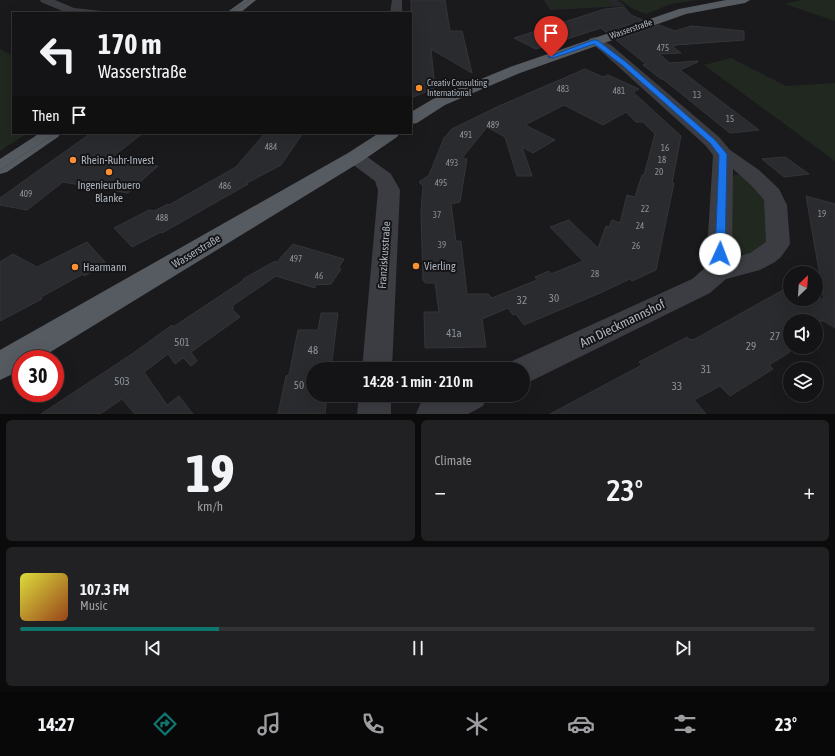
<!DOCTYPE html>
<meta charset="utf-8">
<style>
body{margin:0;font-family:"Asap Condensed",sans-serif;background:#212123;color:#f1f3f6;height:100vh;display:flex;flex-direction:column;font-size:15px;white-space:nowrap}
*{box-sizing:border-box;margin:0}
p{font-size:13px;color:#9d9ea1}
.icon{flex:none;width:22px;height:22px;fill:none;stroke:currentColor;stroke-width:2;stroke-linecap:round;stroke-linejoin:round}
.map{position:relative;height:414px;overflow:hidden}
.sheet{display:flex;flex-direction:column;gap:6px;padding:6px;background:#0b0b0c;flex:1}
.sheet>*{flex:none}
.guide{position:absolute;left:12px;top:12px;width:400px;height:122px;border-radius:0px;box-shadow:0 4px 16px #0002,0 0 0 1px #333335;background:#141416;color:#f1f3f6;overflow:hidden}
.needle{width:26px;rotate:25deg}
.buttons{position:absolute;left:783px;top:266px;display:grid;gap:8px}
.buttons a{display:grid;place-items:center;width:40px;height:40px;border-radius:50%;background:#141416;box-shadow:0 4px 16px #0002,0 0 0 1px #333335;font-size:20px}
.speed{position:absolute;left:12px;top:350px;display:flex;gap:8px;font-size:20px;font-weight:700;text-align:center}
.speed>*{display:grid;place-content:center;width:52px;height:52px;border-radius:50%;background:#141416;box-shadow:0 4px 16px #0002,0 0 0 1px #333335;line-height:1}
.speed .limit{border:6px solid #d22;background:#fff;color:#111}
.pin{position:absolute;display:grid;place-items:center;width:34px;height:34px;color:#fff;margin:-41px -17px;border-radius:50% 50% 50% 0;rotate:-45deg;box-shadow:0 0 4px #0007}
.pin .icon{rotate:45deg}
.me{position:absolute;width:44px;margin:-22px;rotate:2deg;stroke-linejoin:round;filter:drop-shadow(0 0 3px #0008)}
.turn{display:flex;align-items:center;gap:14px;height:84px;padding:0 20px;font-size:18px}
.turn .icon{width:52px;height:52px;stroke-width:2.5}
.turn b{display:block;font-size:28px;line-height:34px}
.then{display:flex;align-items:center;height:38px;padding:0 20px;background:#0003;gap:8px;font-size:15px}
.big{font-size:30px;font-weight:600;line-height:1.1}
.sheet .tile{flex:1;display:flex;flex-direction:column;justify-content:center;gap:6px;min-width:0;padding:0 14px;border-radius:6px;background:#212123}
.sheet .dial{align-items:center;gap:0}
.dial b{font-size:52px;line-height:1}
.song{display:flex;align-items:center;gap:12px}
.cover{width:48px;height:48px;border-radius:6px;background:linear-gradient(135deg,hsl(60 70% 55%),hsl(20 70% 35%))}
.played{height:4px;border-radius:2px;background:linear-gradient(90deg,#0f766e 25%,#333335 25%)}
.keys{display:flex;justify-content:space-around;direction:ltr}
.heat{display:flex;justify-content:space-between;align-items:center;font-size:22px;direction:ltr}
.sheet .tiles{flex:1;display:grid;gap:6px;grid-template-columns:1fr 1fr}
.tile:last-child{grid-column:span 2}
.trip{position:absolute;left:306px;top:362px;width:224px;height:40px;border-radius:20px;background:#141416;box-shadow:0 4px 16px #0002,0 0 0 1px #333335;font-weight:600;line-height:40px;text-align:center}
.tabs{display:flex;height:64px;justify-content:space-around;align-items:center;background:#080809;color:#9d9ea1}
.tabs .icon{width:28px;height:28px}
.tabs .current{color:#0f766e}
.tabs b{font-size:18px;color:#f1f3f6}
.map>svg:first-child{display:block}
</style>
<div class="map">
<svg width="835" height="414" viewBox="0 0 835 414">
<rect width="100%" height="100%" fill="#1a1a1d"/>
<path fill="#26272a" d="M544 0H618L625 6 550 10Z"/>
<path fill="#20281f" d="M607 0 614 6 552 9 546 1Z
M620 0H698L671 4 646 14 633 9Z
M801 0H835V21L785 4Z
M0 49 13 56V133H28L0 151Z
M731 58 786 86 835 83V161L704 65Z
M738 174 745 175 769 204 766 246 745 256 733 249 730 245 731 176Z"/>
<path fill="#2a2b2e" stroke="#343539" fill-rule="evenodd" d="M411 0H445L450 31H462L472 73 431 49 435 88 411 98Z
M624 7 631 15 643 20 606 32 601 28 536 49 514 38 605 9Z
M659 25 675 31 691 26 744 31V40L676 45H677L672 46 681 53 659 54 670 63 698 61V62L680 70 759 130 730 133 663 79H661L643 65 646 64 616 40Z
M585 69 603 77 608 75 639 89 633 92 681 136 672 183H674L656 270 632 281 630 279 600 293 524 325 516 314 513 315 508 308 482 319 486 347 425 348 424 312H439L435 283H425V280L423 281 421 211 423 186 419 182 429 175 444 138 452 129 499 106ZM564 105 603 125 626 112 636 122H643L655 134 644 175H642L635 197 627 195 620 223 612 220 609 227 606 226 598 248 569 220 550 227 583 261 551 274 549 271 535 277 537 280 492 298 488 294H467L461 241H456L451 204 460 202 467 159 462 158 487 127 505 137 517 176H532L522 147 533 153 555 140 525 125Z
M91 133H143L110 159 158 166 128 193 63 182 27 210 0 205V198Z
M265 133H303L281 165 247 183 248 184 162 233 161 232 132 247 114 228 149 210 154 211 168 204 169 205 236 167Z
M785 157 809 174 784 177 762 159Z
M806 196 835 204V328L824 321H790V352L769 365 773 369 730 396 720 386 694 400 706 414H550L642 365 639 362 687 337 690 340 695 339 790 286V299H824Z
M87 242 105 262 97 266 98 268 84 276 83 274 41 297 42 299 0 321V262L13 254 37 267Z
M293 244 344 259 338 269H341L331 284 315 285V288L276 276 232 306 234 308 232 309 240 317 191 352 197 361 191 366 183 358 175 364 168 354 144 372 167 405 179 396 193 414H135L122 399 100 414H41L132 354 172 325 173 327 244 280 243 279 275 261 276 263Z
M321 313H338L331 369H313V395H327L325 414H278L286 376 289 375 298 330H318Z"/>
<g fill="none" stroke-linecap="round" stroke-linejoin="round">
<path fill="#3b3d42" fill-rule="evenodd" d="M40 0H55L74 8 102 11 104 13H67L41 2Z
M392 0H402V13H390Z
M595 37 611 45 719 137 730 150 759 170 779 189 787 205 790 244 781 257 775 262 760 270 726 279 710 293 523 385V369H509L512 361 692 279 706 267 713 155 705 145 601 51 588 41 590 38ZM733 169 752 186 764 200 766 242 750 253 732 258Z
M355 151 362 153 391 174 400 190 392 369H362L378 190 375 181 348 161 345 157 348 153Z
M359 395H391V414H357Z
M437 395H488L483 406 468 414H416L421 402Z"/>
<path fill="#565b61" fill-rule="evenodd" d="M244 0H256L240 13H226Z
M726 0H750L745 3 686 14 520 73 445 105 417 123 411 124V112L433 99 510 67 679 9Z
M40 133H61L58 137 7 172 0 174V159Z
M379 133H400L397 137 362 161 39 359H21V370L0 380V350L348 153Z"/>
<path stroke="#4e5257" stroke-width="1" d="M230 13 250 0
M0 170 56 133"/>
</g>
<path fill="#1a73e8" stroke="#114b97" d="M593 40H597L626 62 715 140 727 154 725 254 724 257H717L715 254 719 155 710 143 622 65 594 44 553 58 548 57Z"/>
<g fill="#fd9032" stroke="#151518" stroke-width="1.5">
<circle cx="419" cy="88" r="4"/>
<circle cx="73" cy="160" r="4"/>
<circle cx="109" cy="172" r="4"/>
<circle cx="416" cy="266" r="4"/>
<circle cx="75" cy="267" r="4"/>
</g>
<g text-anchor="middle" stroke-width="4" stroke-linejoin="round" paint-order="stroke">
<g font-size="9" fill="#acb4bd" stroke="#151518">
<text transform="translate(631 29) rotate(-19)" y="3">Wasserstraße</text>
</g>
<g font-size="9" fill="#8c9299">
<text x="663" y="51">475</text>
<text x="563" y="92">483</text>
<text x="619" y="94">481</text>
<text x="697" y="98">13</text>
<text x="730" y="122">15</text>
<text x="493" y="128">489</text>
<text x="466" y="138">491</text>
<text x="271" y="150">484</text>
<text x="665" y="151">16</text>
<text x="662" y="163">18</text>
<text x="452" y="166">493</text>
<text x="659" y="175">20</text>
<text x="441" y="186">495</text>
<text x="225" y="189">486</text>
<text x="26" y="197">409</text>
<text x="645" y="212">22</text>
<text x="822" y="217">19</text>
<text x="437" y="218">37</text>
<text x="162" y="221">488</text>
<text x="640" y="229">24</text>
<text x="442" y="248">39</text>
<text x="636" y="249">26</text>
<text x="296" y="262">497</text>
<text x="595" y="277">28</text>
<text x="319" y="279">46</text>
</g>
<g font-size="9" fill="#acb4bd" stroke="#151518" text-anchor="start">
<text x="427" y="86">Creativ Consulting<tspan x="427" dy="10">International</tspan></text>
</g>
<g font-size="11" fill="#acb4bd" stroke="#151518" text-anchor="start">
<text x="81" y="164">Rhein-Ruhr-Invest</text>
<text x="109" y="189" text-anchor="middle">Ingenieurbuero<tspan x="109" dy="13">Blanke</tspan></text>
<text x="424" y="270">Vierling</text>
<text x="83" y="271">Haarmann</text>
</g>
<g font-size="11" fill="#acb4bd" stroke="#151518">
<text transform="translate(196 251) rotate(-31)" y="4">Wasserstraße</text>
<text transform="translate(384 255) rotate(-86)" y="4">Franziskusstraße</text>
</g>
<g font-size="11" fill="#8c9299">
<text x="554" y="302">30</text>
<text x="522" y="304">32</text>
<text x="454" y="337">41a</text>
<text x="775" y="340">27</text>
<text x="182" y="346">501</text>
<text x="751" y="350">29</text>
<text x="313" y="354">48</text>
<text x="706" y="373">31</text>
<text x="122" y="385">503</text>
<text x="299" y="389">50</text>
<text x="677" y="390">33</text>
</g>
<g font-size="13" fill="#acb4bd" stroke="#151518">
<text transform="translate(622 323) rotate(-26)" y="5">Am Dieckmannshof</text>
</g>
</g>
</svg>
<div class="buttons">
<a><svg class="needle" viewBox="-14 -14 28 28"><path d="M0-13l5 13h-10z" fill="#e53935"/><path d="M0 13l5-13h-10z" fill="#9d9ea1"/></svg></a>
<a><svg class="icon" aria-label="sound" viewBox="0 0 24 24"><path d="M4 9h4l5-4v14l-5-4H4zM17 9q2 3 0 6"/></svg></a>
<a><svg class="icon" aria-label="layers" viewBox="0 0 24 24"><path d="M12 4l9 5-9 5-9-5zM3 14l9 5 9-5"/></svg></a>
</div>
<div class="speed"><div class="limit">30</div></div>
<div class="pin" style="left:551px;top:57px;background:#d93025"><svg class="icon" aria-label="arrive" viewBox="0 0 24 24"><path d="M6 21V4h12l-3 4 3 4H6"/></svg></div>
<svg class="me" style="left:720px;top:254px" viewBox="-20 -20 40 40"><circle r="19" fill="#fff"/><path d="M0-13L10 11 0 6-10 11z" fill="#1a73e8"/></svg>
<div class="trip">14:28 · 1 min · 210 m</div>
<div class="guide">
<div class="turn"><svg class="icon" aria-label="left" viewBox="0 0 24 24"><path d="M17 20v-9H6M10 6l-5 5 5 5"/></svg><div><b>170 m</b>Wasserstraße</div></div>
<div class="then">Then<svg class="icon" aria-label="arrive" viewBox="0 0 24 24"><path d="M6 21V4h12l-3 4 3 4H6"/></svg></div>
</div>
</div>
<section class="sheet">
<div class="tiles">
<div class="tile dial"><b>19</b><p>km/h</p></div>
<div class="tile"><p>Climate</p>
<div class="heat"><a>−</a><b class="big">23°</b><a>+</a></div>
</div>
<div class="tile">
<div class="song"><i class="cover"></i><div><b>107.3 FM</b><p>Music</p></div></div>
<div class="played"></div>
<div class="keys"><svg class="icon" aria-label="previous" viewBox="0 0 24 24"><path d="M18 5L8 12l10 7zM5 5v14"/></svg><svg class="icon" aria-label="pause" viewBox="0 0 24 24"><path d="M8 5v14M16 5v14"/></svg><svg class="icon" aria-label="next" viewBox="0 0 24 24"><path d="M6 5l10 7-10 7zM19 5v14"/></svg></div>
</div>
</div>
</section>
<nav class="tabs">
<b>14:27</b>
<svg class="icon current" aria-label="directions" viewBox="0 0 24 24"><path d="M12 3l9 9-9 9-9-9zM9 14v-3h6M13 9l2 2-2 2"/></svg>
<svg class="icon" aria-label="music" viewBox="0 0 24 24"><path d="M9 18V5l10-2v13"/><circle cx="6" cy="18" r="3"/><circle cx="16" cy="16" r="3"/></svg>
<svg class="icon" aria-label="phone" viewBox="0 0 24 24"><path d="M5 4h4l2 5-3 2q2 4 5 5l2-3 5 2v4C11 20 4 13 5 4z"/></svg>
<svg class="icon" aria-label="climate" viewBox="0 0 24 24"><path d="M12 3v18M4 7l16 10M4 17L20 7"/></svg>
<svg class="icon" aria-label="car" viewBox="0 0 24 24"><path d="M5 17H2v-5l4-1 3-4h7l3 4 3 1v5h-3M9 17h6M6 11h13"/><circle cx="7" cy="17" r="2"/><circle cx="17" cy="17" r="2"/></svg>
<svg class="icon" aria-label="filters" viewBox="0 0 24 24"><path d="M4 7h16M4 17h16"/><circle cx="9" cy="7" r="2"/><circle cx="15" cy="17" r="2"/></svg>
<b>23°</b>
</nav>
